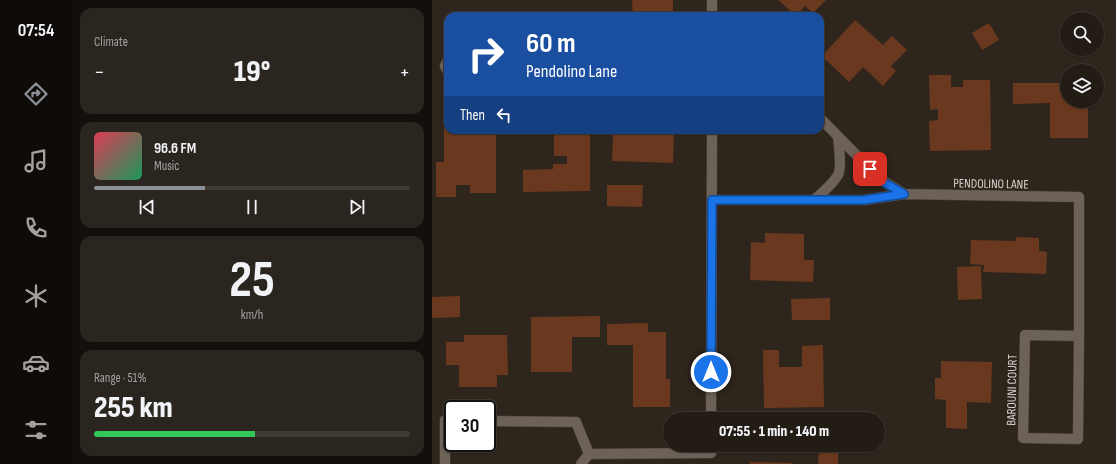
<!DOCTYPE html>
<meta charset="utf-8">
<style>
body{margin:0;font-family:"Sofia Sans Condensed",sans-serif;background:#2a251e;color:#f1f3f6;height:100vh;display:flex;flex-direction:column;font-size:15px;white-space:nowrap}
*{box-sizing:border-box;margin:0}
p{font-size:13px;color:#a2a1a0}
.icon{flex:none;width:22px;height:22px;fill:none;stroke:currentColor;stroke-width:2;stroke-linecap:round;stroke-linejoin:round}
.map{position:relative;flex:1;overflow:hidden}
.sheet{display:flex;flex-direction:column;gap:8px;padding:8px;background:#130f0c;width:360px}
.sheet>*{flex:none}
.top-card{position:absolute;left:12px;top:12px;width:380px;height:122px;border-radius:12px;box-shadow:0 1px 3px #0004,0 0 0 1px #3f3a34;background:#1a4fa0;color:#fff;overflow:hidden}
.fabs{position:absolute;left:628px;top:12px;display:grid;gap:8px}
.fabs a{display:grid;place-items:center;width:44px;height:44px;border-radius:50%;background:#221c15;box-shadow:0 1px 3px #0004,0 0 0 1px #3f3a34;font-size:20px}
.speed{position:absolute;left:12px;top:400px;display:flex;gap:8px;font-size:20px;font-weight:700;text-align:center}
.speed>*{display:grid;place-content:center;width:52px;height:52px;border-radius:50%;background:#221c15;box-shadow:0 1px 3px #0004,0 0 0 1px #3f3a34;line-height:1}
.speed .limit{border:2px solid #111;border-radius:6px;background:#fff;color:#111}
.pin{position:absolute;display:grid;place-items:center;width:34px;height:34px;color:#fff;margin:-17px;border-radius:8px;box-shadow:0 2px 6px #0006}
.me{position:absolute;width:44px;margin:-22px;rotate:0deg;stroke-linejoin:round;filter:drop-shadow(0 0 3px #0008)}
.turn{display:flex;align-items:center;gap:14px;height:84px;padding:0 16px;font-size:18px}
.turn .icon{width:52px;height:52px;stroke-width:2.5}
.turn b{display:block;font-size:28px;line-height:34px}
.then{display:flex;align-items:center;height:38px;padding:0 16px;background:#0003;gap:8px;font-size:15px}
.big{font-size:30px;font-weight:800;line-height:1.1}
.sheet .tile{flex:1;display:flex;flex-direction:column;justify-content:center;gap:6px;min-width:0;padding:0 14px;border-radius:12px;background:#2a251e}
.sheet .dial{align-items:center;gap:0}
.dial b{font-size:52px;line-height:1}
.song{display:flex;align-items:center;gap:12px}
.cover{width:48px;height:48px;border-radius:6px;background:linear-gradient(135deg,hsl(350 70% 55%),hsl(150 70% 35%))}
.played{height:4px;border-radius:2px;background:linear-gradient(90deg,#8c9099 35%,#3f3a34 35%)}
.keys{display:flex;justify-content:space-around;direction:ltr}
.heat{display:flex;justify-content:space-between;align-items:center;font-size:22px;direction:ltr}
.charge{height:6px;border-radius:3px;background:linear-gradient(90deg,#34c759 51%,#3f3a34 0)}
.trip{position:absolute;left:231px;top:412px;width:222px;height:40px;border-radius:20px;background:#221c15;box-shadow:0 1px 3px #0004,0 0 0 1px #3f3a34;font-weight:800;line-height:40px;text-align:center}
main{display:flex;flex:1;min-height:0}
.tab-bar{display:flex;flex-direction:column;width:72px;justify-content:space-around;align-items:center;background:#0e0b08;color:#a2a1a0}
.tab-bar .icon{width:28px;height:28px}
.tab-bar .current{color:#8c9099}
.tab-bar b{font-size:18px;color:#f1f3f6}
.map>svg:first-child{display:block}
</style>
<main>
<nav class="tab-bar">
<b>07:54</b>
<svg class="icon current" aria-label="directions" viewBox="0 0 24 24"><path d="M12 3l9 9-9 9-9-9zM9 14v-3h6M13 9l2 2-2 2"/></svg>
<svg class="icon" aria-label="music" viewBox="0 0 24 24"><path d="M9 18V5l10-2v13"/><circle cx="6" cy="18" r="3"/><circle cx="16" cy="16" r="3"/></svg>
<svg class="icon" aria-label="phone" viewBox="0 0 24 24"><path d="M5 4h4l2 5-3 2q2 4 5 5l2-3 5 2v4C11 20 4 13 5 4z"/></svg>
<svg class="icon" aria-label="climate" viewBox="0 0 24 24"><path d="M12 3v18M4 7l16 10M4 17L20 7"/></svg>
<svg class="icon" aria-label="car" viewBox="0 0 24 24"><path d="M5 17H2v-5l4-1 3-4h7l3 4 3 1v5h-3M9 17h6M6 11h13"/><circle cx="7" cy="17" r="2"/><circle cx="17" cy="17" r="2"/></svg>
<svg class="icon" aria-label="filters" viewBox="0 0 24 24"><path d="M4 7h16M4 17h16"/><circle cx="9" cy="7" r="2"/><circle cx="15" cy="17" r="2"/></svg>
</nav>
<section class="sheet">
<div class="tile"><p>Climate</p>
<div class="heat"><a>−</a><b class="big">19°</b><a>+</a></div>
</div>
<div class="tile">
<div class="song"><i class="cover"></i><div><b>96.6 FM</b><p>Music</p></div></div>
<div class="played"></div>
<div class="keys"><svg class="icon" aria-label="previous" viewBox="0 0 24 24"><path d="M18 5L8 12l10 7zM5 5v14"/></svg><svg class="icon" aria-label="pause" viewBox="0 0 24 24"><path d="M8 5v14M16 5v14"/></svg><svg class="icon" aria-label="next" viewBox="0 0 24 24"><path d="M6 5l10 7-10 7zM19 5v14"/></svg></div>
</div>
<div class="tile dial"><b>25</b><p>km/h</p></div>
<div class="tile"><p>Range · 51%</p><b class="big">255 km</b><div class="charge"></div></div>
</section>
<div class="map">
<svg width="684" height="464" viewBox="0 0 684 464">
<rect width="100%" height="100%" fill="#2e261c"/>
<path fill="#6a381f" d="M200 0H241V16H201Z
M346 0H394L381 13 373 6 364 16Z
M423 20 451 45 460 36 475 50 459 66 464 71 451 86 431 67 417 82 390 56Z
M557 23 567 40 550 50 540 33Z
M497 75H519V87H531V80H558L559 150 498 151 497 121 506 120V109L498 110Z
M581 83H635V101H656V138H618V103L581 104Z
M12 120H16V130H64V193H38V185H24V197H4V162H12Z
M193 130H242L241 163 180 161 181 133 193 134Z
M122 134H158V191L91 192V170L121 169V164H135V156H122Z
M175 185H211L210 207 175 206Z
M333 233 372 234V260H382L381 282 318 280 319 242 333 243Z
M584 237 607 238V251L615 252 614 274 551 272 552 265 538 264 539 240 584 241Z
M549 266 550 299 526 300 525 267Z
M28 296V317L0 318V297Z
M398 298V320H360L359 299Z
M168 316V337H140V372H99V317Z
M216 323V332H234V379H238V407H201V345H175V324Z
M32 335H75L76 375H65V387H27V365H14V342H32Z
M391 345 392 407 332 408 331 350H347V367H370V346Z
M509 361 560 362 559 403 535 402V429L514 428V400L503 399V378H509Z
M387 447H406V464H386Z
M318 462 360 463V464H318Z"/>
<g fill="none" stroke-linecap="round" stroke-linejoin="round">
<defs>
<path id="minor" d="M280 16V0
M16 60 13 66 16 72
M388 118 448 179 472 194
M280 200H432L472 194 647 197V336L593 335 591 438 646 439 647 336
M382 200C390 193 400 185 406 175 410 167 407 146 406 137
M279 419 280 130
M55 421 144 422 157 454
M157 454 279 453V445
M13 464V420L21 421
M149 464 157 454"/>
</defs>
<use href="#minor" stroke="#49423b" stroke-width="11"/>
<use href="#minor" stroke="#6c6257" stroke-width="10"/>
</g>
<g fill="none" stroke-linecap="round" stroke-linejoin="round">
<defs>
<path id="route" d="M279 372 280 200H432L472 194 448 180 438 169"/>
</defs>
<use href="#route" stroke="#114b97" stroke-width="10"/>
<use href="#route" stroke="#1a73e8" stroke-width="7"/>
</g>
<g text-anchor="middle" stroke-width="4" stroke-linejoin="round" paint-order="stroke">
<g font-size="13" fill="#d9d4ce" stroke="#2e261c">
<text transform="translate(559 183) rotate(1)" y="5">PENDOLINO LANE</text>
<text transform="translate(579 390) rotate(-89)" y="5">BAROUNI COURT</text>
</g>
</g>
</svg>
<div class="fabs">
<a><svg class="icon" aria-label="search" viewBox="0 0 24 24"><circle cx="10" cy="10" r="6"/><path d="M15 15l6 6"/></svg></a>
<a><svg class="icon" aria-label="layers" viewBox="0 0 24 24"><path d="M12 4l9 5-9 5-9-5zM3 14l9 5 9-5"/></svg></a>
</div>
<div class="speed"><div class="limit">30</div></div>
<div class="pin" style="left:438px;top:169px;background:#d93025"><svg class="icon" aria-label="arrive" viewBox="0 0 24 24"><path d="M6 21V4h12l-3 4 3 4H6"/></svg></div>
<svg class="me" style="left:279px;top:372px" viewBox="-20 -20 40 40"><circle r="17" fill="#1a73e8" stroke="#fff" stroke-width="3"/><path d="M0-11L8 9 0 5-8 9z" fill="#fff"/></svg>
<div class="trip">07:55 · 1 min · 140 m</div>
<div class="top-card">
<div class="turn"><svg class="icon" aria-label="right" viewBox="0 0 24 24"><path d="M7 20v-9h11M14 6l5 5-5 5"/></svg><div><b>60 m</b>Pendolino Lane</div></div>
<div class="then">Then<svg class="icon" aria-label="left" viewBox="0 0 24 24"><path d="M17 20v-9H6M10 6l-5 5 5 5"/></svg></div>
</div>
</div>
</main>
